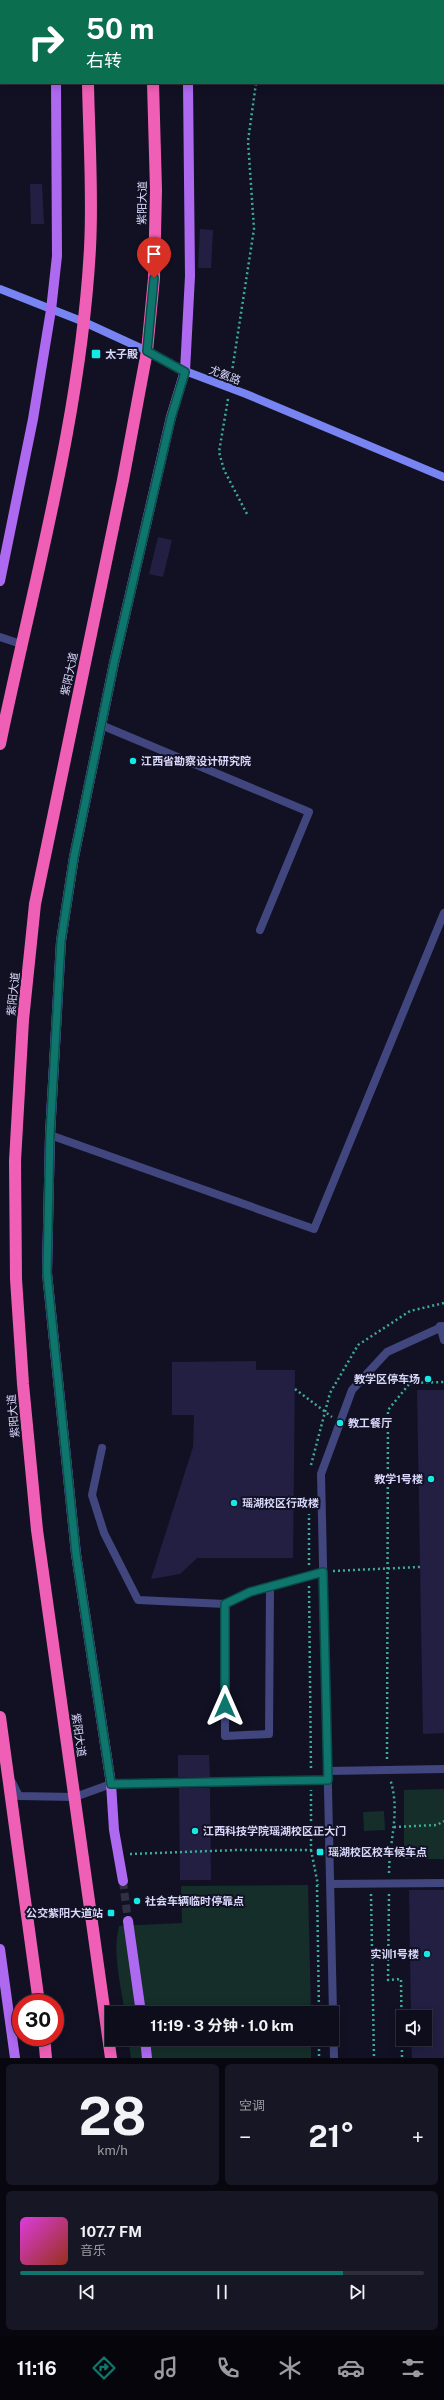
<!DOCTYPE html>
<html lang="zh">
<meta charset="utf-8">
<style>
body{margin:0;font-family:"Public Sans","Noto Sans SC",sans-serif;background:#171624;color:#f1f3f6;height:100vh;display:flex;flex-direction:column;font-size:15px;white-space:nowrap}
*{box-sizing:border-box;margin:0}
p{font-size:13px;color:#9b9ca3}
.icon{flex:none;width:22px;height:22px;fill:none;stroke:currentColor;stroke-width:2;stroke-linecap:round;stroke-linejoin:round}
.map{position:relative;height:2058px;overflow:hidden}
.panel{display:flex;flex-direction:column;gap:6px;padding:6px;background:#08070f;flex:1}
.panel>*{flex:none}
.hud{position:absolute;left:0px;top:0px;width:444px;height:84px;box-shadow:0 2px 10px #0003,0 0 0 1px #2e2d3a;background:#0b6e4f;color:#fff;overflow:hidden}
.tools{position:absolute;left:396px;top:2010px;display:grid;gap:8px}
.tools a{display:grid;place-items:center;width:36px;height:36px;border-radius:0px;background:#0e0d1b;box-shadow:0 2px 10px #0003,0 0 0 1px #2e2d3a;font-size:20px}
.speed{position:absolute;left:12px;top:1994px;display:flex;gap:8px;font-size:20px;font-weight:700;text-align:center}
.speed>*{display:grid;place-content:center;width:52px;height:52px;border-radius:50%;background:#0e0d1b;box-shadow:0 2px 10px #0003,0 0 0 1px #2e2d3a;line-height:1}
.speed .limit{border:6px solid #d22;background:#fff;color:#111}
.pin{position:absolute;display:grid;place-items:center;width:34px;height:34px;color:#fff;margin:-41px -17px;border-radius:50% 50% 50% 0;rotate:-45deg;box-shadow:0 0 4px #0007}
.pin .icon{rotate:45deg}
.me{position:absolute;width:44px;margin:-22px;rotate:0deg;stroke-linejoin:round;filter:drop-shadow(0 0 3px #0008)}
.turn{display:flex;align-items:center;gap:14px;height:84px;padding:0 20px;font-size:18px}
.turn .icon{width:52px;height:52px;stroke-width:2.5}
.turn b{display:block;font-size:28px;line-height:34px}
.big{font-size:30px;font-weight:700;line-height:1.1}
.panel .card{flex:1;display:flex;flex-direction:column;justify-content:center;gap:6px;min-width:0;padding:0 14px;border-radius:6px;background:#171624}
.panel .dial{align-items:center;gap:0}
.dial b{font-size:52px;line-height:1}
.song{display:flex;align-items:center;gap:12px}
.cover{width:48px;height:48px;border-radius:6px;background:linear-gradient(135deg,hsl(300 70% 55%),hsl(10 70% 35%))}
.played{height:4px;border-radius:2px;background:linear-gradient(90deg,#0f766e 80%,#2e2d3a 80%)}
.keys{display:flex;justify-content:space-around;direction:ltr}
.heat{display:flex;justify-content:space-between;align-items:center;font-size:22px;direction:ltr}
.panel .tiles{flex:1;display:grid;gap:6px;grid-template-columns:1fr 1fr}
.card:last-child{grid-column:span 2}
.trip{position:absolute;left:105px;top:2006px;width:234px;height:40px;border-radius:0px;background:#0e0d1b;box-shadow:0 2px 10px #0003,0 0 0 1px #2e2d3a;font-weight:700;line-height:40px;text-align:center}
.menu{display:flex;height:64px;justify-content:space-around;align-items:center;background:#06050b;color:#9b9ca3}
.menu .icon{width:28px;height:28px}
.menu .current{color:#0f766e}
.menu b{font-size:18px;color:#f1f3f6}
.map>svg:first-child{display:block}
</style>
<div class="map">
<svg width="444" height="2058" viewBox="0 0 444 2058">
<rect width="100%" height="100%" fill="#121124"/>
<path fill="#152e2a" d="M444 1789V1859H404V1790Z
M384 1811 385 1830 364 1831 363 1812Z
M308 1885 311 2013H125C121 1985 112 1954 119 1926L182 1923 181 1886Z
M128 2039H311V2058H131Z"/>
<path fill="#221f43" d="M30 184H42L44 224H31Z
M200 229 213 230 211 268H198Z
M158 537 172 540 163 577 149 574Z
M256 1361V1370H295L293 1558H197L180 1574 151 1579 193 1447 194 1415H172V1362Z
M417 1390H444V1733L423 1734Z
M178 1755H209L210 1777H178Z
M179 1788H210L211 1880H180Z
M409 1890H444V2058H412L411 2039H425V2017H411Z"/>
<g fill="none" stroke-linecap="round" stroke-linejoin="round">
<path stroke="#302f44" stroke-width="8" stroke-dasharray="8 4" stroke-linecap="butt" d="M123 1881 128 1921"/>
<path stroke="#3bac98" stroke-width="2.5" stroke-dasharray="2 3" stroke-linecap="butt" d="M253 0 254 1
M231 378 254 229 248 141 256 83
M228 399 219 452 224 470 247 514
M295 1389 332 1417
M311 1465 330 1393 358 1345 410 1311 444 1303
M309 1565V1514
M333 1571 420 1567
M309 1586 311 1771
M387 1759 388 1410 410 1383 444 1382
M394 1827 437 1825 444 1821
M311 1850 318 1885
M130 1854 237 1850H311V1790
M389 1873C389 1842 401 1811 390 1779
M317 1885 319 2013
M371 1894 374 2058
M389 1894 388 1980 401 1979 402 2058
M319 2039V2058"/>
<path stroke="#41467f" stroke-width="8" d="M0 637 21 644
M101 725 309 812 260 930
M50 1135 314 1229 444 913
M440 1326 444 1340
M102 1448 92 1495 104 1533 138 1600 225 1604 250 1592 323 1572
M225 1604V1736L269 1734 270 1587
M328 1771 444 1769
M12 1782 19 1796 75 1797 111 1784 328 1780
M330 1884 444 1883
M334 2058 321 1474 352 1390 387 1352 444 1326"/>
<path stroke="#7884f2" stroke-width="8" d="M0 289 84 322 147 351 185 371 246 394 444 477"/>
<path stroke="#ae69f1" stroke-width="10" d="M56 0V1
M188 0V1
M0 581 33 419 51 310 57 256 56 83
M123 1881 114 1830 111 1784 76 1554 47 1273 50 1135 61 941 74 857 114 663 171 417 185 371 190 276 188 83
M128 1921 141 2013
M0 1949 15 2058
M145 2039 147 2058"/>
<path stroke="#f05fb6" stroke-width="12" d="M86 0V1
M151 0 152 1
M0 744C34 580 81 416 90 248 93 193 89 138 88 83
M0 1717 39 2003
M44 2037 46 2058
M111 2058 37 1530 23 1384 16 1279 15 1161 23 1020 35 904 123 480 147 351 154 278 156 190 153 83"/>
</g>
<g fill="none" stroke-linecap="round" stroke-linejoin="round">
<defs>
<path id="route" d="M154 278 147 351 185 372 171 418 114 663 74 857 61 941 50 1135 47 1273 76 1554 111 1784 328 1780 323 1572 250 1592 225 1604V1706"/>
</defs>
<use href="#route" stroke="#0a4d48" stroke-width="10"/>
<use href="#route" stroke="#0f766e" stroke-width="7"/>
</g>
<g fill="#16e9e4" stroke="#121124" stroke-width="1.5">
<rect x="91" y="349" width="10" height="10" rx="2"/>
<circle cx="133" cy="761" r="4"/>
<circle cx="428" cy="1379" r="4"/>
<circle cx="340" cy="1423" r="4"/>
<circle cx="431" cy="1479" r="4"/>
<circle cx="234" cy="1503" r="4"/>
<circle cx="195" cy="1831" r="4"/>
<rect x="316" y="1848" width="8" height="8" rx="2"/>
<circle cx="137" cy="1901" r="4"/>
<rect x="107" y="1909" width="8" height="8" rx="2"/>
<circle cx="427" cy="1954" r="4"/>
</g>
<g text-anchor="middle" stroke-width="4" stroke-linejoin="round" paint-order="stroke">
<g font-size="11" fill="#d8d8fb" stroke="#121124">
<text transform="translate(142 203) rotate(-89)" y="4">紫阳大道</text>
<text transform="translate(225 375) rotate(21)" y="4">尤氨路</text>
<text transform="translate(69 674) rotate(-78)" y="4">紫阳大道</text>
<text transform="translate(13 994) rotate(-84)" y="4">紫阳大道</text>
<text transform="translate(13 1416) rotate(-95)" y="4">紫阳大道</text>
<text transform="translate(79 1735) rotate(82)" y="4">紫阳大道</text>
</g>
<g font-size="11" font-weight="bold" fill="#d8d8fb" stroke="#121124" text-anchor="start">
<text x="105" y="358">太子殿</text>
<text x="141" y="765">江西省勘察设计研究院</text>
<text x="420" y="1383" text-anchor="end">教学区停车场</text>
<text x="348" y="1427">教工餐厅</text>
<text x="423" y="1483" text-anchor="end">教学1号楼</text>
<text x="242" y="1507">瑶湖校区行政楼</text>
<text x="203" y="1835">江西科技学院瑶湖校区正大门</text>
<text x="328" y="1856">瑶湖校区校车候车点</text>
<text x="145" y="1905">社会车辆临时停靠点</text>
<text x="103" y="1917" text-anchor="end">公交紫阳大道站</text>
<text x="419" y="1958" text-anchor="end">实训1号楼</text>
</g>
</g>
</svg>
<div class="tools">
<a><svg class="icon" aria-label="sound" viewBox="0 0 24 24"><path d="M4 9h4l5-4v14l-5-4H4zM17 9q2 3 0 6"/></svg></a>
</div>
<div class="speed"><div class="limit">30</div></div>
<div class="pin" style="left:154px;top:278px;background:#d93025"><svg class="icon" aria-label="arrive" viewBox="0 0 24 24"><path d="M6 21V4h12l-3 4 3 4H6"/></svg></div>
<svg class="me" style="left:225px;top:1706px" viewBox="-20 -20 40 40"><path d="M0-17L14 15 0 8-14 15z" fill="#0f766e" stroke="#fff" stroke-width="4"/></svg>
<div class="trip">11:19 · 3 分钟 · 1.0 km</div>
<div class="hud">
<div class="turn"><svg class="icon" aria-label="right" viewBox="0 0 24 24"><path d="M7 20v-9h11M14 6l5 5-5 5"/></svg><div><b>50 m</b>右转</div></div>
</div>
</div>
<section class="panel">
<div class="tiles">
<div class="card dial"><b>28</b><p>km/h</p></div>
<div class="card"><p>空调</p>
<div class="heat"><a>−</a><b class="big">21°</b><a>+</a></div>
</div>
<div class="card">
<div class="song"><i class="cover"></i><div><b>107.7 FM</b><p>音乐</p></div></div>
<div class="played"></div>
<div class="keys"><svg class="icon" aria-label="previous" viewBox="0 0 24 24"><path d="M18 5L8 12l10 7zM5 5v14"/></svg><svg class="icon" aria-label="pause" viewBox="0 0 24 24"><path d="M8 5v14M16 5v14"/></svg><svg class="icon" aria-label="next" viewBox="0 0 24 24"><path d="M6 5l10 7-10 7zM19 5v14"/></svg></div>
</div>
</div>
</section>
<nav class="menu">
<b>11:16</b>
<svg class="icon current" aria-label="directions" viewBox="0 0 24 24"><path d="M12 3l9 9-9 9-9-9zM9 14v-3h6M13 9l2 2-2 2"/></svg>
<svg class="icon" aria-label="music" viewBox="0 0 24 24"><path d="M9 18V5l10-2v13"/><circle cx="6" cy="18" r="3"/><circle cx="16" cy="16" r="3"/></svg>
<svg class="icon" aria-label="phone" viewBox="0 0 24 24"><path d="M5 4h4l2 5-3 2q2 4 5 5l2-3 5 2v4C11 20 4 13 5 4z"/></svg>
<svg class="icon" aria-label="climate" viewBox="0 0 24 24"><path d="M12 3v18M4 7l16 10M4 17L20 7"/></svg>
<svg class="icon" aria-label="car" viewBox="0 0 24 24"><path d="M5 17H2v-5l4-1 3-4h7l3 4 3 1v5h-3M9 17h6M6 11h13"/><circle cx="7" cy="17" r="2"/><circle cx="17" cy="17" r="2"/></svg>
<svg class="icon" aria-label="filters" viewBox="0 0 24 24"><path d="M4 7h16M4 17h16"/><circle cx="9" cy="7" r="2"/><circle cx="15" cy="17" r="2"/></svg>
</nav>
